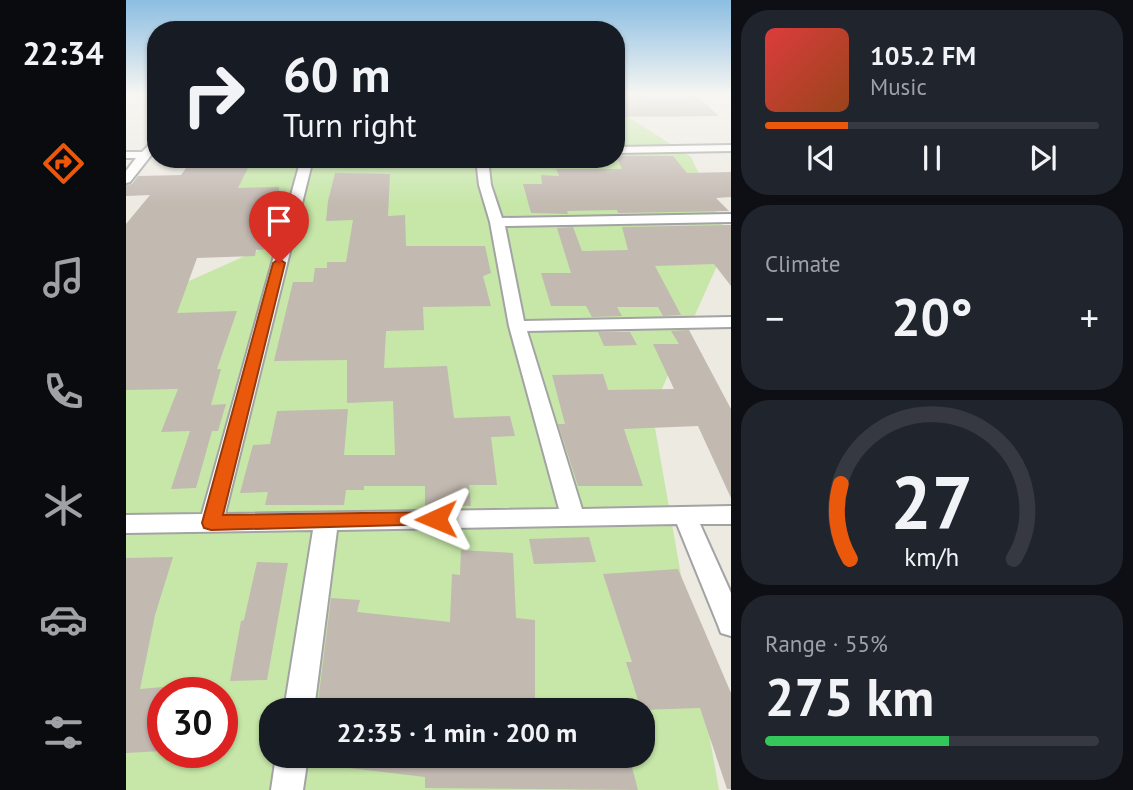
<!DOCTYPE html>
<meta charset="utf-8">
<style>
body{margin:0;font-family:"PT Sans",sans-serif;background:#20242c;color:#f1f3f6;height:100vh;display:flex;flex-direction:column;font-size:26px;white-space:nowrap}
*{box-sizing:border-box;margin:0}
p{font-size:23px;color:#9ea1a6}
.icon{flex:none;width:38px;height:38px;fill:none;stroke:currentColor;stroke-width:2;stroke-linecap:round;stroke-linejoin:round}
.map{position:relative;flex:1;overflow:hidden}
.sheet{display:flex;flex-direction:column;gap:10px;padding:10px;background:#0d0f14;width:402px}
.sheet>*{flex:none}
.banner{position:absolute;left:21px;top:21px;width:478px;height:147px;border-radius:28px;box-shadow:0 2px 5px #0004;background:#171b24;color:#f1f3f6;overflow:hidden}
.speed{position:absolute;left:21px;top:677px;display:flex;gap:14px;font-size:35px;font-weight:700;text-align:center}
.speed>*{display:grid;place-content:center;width:91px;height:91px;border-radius:50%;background:#171b24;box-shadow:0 2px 5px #0004;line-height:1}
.speed .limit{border:10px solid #d22;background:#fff;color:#111}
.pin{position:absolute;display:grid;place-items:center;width:60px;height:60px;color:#fff;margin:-72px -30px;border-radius:50% 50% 50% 0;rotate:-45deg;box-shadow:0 0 7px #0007}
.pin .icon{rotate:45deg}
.me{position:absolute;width:77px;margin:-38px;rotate:269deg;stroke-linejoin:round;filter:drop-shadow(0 0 5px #0008)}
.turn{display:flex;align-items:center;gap:24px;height:147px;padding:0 21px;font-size:32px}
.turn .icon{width:91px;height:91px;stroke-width:2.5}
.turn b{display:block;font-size:49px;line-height:60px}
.big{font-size:52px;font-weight:700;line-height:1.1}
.sheet .widget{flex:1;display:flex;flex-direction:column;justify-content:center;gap:10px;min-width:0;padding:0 24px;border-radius:28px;background:#20242c}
.sheet .dial{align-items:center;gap:0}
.dial svg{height:182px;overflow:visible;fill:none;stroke:#363941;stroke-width:7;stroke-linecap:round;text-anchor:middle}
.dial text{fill:#f1f3f6;stroke:none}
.song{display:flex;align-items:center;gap:21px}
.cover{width:84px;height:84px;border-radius:10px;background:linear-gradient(135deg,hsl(0 70% 55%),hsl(20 70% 35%))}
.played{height:7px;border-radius:4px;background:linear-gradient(90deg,#ea580c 25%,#363941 25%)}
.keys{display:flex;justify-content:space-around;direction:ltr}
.heat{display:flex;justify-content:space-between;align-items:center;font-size:38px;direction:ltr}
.charge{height:10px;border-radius:5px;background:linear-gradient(90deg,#34c759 55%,#363941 0)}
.trip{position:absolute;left:133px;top:698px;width:396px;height:70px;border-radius:28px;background:#171b24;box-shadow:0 2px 5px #0004;font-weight:700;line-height:70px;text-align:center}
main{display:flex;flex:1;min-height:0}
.menu{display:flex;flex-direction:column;width:126px;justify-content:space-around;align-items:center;background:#090b0e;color:#9ea1a6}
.menu .icon{width:49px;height:49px}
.menu .active{color:#ea580c}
.menu b{font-size:32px;color:#f1f3f6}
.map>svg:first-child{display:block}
</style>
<main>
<nav class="menu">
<b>22:34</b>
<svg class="icon active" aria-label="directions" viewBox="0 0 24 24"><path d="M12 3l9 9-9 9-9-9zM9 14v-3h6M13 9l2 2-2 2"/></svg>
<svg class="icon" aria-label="music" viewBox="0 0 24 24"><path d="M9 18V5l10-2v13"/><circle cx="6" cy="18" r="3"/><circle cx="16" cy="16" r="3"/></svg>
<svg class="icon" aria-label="phone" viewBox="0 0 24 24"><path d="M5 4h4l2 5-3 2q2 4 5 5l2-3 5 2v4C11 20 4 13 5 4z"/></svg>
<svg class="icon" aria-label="climate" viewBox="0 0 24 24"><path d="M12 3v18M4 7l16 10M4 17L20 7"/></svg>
<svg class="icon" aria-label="car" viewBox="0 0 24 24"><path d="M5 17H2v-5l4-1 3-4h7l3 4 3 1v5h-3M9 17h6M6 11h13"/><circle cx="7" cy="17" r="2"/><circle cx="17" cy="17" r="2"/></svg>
<svg class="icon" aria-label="filters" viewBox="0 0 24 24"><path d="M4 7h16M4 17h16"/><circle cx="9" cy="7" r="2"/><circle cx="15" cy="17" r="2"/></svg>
</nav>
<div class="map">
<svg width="605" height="790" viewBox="0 0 605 790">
<rect width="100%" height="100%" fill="#edeae2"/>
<path fill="#c6e7a8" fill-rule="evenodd" d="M490 109 565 157 603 239 526 411 593 790H0V309L146 244 69 159H490ZM37 693H96V752H37ZM145 710H516V756H145Z"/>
<path fill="#c2b9b1" d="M490 94H517L522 97 571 96 593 116 490 117Z
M490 156H547L561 173 605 172V197L590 198 603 211 492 213 491 210 441 211 442 214 405 213 397 184H416L415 175 433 176 430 169H496Z
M66 160H126L112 188 153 187V196L147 227 148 244H144V249L130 250 129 256 71 258 51 313 111 311 91 369H95L85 405 100 404 92 431H86L70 488 45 489 64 431 35 432 52 389 0 390V224L24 195 0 196V185L6 184 12 176 55 175Z
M209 173 264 174 262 216 279 215 280 246H359L365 273 357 276 365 306 297 307 298 330 260 331 258 368 321 366 328 418 384 416 389 436 365 437 371 485H343L345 506H299V486H238V490H220L218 505H139L142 492 114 493 127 445 144 444 151 411 222 409 218 455H269L267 401 221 403V360L148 361 167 282H187L189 268H201V262H220L227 220 200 221 202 201Z
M605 225V286L588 264 529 266 555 315 537 316 532 307H491L496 316 466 317 460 306H425L415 273H445L431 228 447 227 456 251 502 250 496 227Z
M563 330 605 409V498L572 426 498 429 517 486H452L432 424H439L426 375 477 374 482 390 548 389 527 344H553L545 331Z
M472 332H504L511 345 478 346Z
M463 537 470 562 408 564 403 539Z
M335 550 387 553 390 618 409 620V710H191L205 598 234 600 231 612 324 622 326 574 334 575Z
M47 557 29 615 14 689 37 687V751L0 753V558Z
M131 562 162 563 141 680 104 681 115 621 118 620Z
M552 569 605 693V789H601L574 708 515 710 500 662H506L477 574Z
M223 756H503L512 790 299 788V777L223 768Z"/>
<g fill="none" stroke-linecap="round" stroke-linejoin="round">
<defs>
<path id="minor" d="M30 138V149L4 182 0 183V171L10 158H0V152H16Z
M605 145V151L490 153V147Z
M175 159H187L99 514 433 509 383 326 364 222 353 185 350 159H362L365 185 376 218 605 214V222L379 226 398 321 605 317V327L401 331 456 509 605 506V524H574L605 593V636L595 633 592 625 551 524 211 530 188 710H158L187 530 0 533V515L76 514Z
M150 756H182L177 790H145Z"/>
</defs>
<use href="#minor" stroke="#a3a3a3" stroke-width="4"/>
<use href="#minor" fill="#fff" fill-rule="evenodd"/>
</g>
<linearGradient id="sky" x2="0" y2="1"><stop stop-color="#8cbee2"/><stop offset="0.46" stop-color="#f7f6f2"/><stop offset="1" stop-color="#f7f6f2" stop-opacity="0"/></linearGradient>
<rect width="605" height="205" fill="url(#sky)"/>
<path fill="#ea580c" stroke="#983908" stroke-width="2" d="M153 259 159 263 97 515 310 512 316 514 319 519 316 524 85 530 78 528 76 523 147 263Z"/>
</svg>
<div class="speed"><div class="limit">30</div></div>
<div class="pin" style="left:153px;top:263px;background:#d93025"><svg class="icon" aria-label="arrive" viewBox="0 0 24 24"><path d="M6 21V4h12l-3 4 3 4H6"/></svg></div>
<svg class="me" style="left:310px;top:519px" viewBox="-20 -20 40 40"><path d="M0-17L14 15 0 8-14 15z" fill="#ea580c" stroke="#fff" stroke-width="4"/></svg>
<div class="trip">22:35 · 1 min · 200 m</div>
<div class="banner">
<div class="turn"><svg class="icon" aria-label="right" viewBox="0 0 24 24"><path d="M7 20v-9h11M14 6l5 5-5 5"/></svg><div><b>60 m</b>Turn right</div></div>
</div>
</div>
<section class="sheet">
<div class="widget">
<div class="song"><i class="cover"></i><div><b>105.2 FM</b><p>Music</p></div></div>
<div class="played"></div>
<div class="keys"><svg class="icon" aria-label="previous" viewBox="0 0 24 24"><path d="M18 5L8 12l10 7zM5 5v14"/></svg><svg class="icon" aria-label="pause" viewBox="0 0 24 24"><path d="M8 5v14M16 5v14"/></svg><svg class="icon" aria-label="next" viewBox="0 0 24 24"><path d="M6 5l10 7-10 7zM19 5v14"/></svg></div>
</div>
<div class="widget"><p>Climate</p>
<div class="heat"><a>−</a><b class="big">20°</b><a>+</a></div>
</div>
<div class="widget dial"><svg viewBox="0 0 100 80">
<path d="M14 69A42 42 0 1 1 86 69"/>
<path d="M14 69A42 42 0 0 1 10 36" stroke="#ea580c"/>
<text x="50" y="56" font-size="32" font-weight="700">27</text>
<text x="50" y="72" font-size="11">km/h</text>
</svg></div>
<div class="widget"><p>Range · 55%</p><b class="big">275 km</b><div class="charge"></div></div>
</section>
</main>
